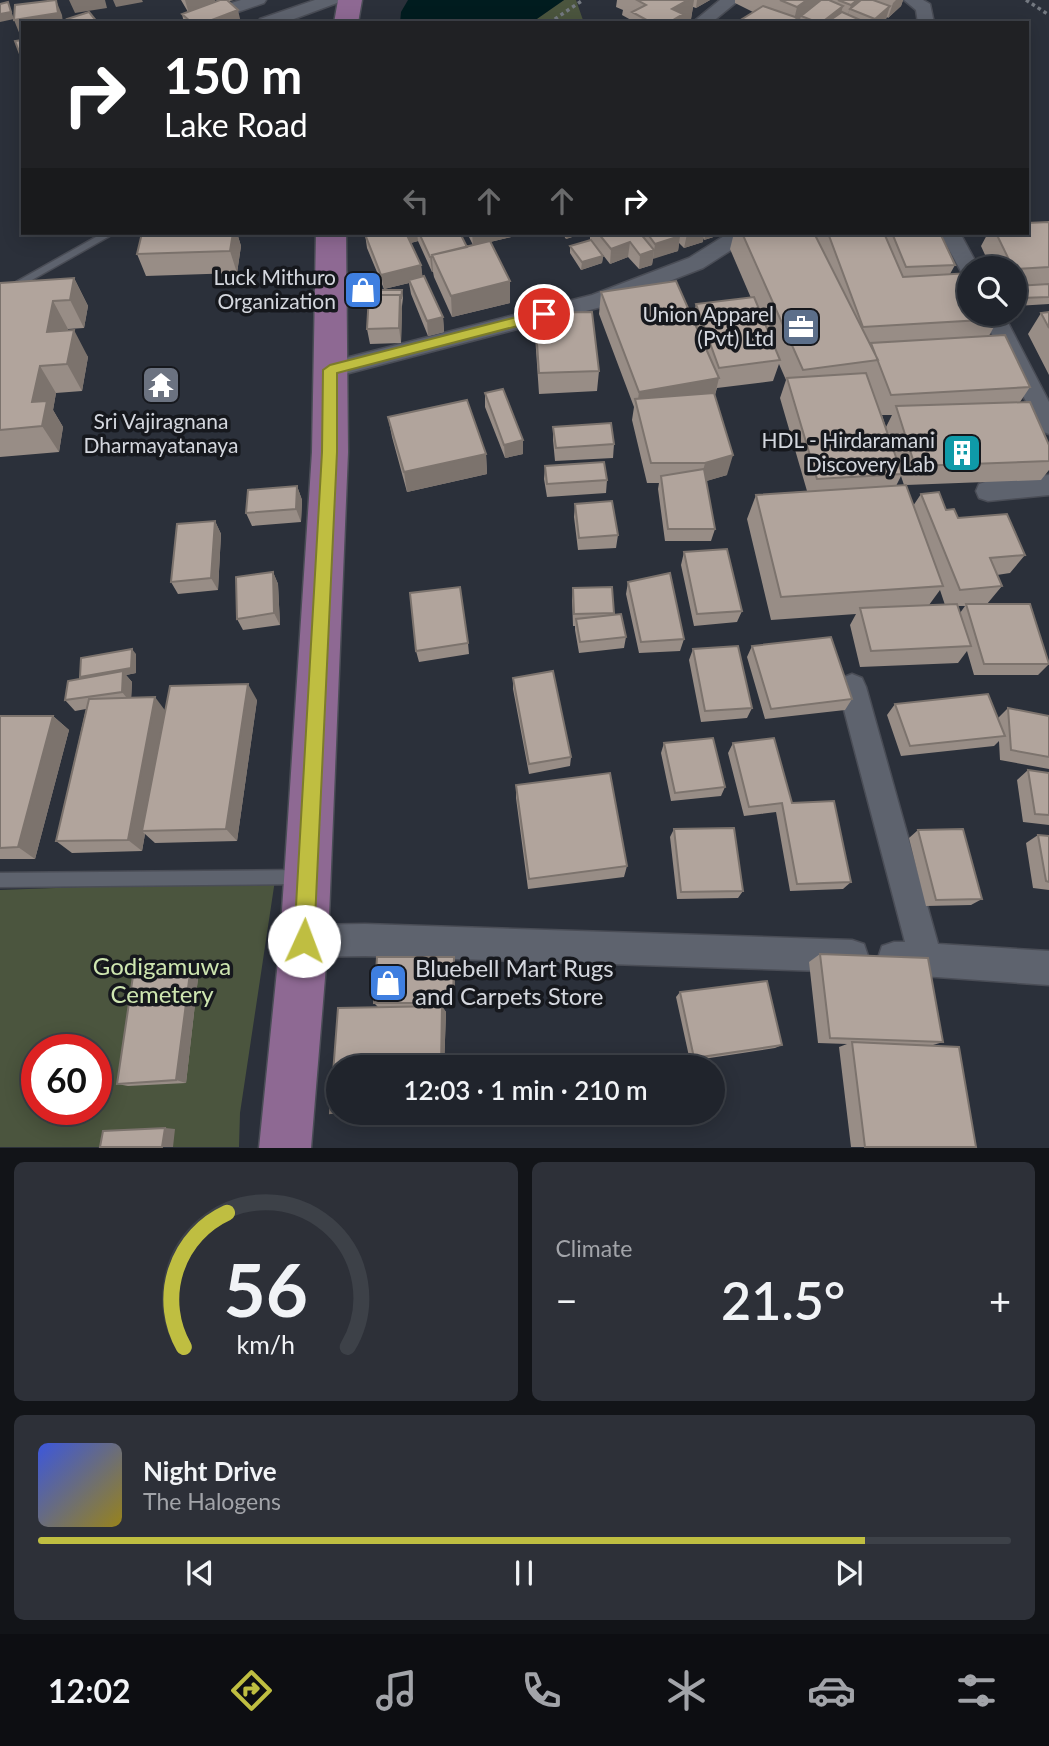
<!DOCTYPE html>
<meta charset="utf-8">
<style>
body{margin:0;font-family:Lato,sans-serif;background:#2d3038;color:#f1f3f6;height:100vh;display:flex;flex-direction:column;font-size:26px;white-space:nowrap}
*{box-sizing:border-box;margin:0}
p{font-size:23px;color:#a2a4a9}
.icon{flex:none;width:38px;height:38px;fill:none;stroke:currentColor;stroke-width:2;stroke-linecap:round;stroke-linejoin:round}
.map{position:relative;height:1148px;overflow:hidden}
.drawer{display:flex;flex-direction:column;gap:14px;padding:14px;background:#121418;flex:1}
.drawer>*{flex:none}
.banner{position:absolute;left:21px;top:21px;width:1008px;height:214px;border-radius:0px;box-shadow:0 4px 18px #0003,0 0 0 2px #3d4148;background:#202124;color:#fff;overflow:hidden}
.controls{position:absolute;left:957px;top:256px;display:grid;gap:14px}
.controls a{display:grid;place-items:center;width:70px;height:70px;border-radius:50%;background:#20242c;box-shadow:0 4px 18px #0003,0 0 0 2px #3d4148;font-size:35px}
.speed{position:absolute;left:21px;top:1034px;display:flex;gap:14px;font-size:35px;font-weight:700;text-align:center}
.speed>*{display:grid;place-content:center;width:91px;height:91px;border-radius:50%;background:#20242c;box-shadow:0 4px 18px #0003,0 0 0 2px #3d4148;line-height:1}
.speed .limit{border:10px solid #d22;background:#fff;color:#111}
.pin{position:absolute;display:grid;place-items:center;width:60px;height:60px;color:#fff;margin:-30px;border:4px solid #fff;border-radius:50%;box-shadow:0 2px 7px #0007}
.me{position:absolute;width:77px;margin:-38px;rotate:2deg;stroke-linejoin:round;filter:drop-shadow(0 0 5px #0008)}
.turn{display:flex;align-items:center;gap:24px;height:147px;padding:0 28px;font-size:32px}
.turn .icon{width:91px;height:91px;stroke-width:2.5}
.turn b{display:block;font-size:49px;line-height:60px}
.lanes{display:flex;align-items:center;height:66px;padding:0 28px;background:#0003;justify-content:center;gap:35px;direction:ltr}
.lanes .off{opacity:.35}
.big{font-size:52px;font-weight:600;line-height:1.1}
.drawer .tile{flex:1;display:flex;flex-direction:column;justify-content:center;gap:10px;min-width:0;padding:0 24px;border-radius:10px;background:#2d3038}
.drawer .dial{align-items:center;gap:0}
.dial svg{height:182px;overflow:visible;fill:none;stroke:#3d4148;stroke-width:7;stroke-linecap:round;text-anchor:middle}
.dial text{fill:#f1f3f6;stroke:none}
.song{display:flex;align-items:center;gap:21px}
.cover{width:84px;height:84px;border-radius:10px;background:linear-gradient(135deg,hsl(230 70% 55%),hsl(50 70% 35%))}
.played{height:7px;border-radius:4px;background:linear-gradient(90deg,#bfbe41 85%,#3d4148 85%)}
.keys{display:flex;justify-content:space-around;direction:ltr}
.heat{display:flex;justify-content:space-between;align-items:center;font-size:38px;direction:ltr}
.drawer .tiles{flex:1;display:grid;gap:14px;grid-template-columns:1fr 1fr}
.tile:last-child{grid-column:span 2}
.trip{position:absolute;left:326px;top:1055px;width:399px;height:70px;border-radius:35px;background:#20242c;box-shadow:0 4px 18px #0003,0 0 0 2px #3d4148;font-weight:600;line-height:70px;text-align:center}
.menu{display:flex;height:112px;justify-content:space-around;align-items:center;background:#0d0e12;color:#a2a4a9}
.menu .icon{width:49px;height:49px}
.menu .selected{color:#bfbe41}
.menu b{font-size:32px;color:#f1f3f6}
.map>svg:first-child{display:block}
</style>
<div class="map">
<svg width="1049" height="1148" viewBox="0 0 1049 1148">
<rect width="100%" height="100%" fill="#2b303a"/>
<path fill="#4b553e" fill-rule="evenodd" d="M564 0H576L584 23H531Z
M275 880 240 1113 239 1147H0V890ZM37 1050H96V1110H37Z"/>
<path fill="#001c1f" d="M408 0H564L531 23H400L401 12Z"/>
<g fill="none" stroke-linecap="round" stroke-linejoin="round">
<defs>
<path id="lane" d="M103 233H115L0 298V291Z
M299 870 304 872 306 877 304 882 299 884 0 887V873Z"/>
<path id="street" d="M241 0H266L264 3 209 22 202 23 195 18 197 14Z
M315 0H339L337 3 283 23H258L260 19Z
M720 0H739L711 23H692Z
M904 0H923L930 4 934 23H918L916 10Z
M729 233H753L750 238 703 268 605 306 330 378 322 376 319 370 322 364 330 362 592 295 689 258Z
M940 233H960L979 268H970V277L963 275Z
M981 313H1003L1049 402V434L1041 431Z
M1049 475V495L988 501 979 498 976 491 979 484 988 481Z
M852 674 862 678 866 687 938 944 1049 951V985L894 974 882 970 878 958 882 946 894 942H905L838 687 842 678Z
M365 924 852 940 864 944 868 956 864 968 852 972 365 956 304 957 292 953 288 941 292 929 304 925Z"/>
<path id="primary" d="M338 0H362L358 23H334Z
M316 233H346L348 452 328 941 311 1148H259L280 941 312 452Z"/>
</defs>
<use href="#lane" stroke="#4a4d56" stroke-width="3"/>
<use href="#street" stroke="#4a4d56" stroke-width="3"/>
<use href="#primary" stroke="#4a4d56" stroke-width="3"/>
<path stroke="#747981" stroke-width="3.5" stroke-dasharray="3.5 3.5" stroke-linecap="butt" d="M1026 0 1049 15
M549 23 583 0"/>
<use href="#lane" fill="#5e636e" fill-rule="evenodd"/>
<use href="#street" fill="#5e636e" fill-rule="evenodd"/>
<use href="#primary" fill="#8e6993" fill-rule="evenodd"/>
</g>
<path fill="#988d86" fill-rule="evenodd" d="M181 0H215V2L218 0H234L229 1 241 23H184L182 14 188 12Z
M617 0H710L696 8 693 7 691 19 684 23H631V20L622 15 623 10 616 7Z
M735 0H903L901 6 888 18 887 17 884 23H739V21L753 12 735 3Z
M1049 222V304L1016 306 1015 268H991L981 246 988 233H1027Z
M142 233H237L241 246 237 273 146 276 137 254Z
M368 233H460L467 247 473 245 467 233H524V234L490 242 510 303 452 317 434 277 433 272H432L418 241 411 243 421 265 422 276 443 317 444 332 428 336 411 294 409 283 384 289 367 248 365 234Z
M562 233H584L566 239Z
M590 233H726L704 240 703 238V242L684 248 679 243 678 251 653 258 652 265 639 269 628 257 610 264 599 250 603 256 602 263 581 270 570 253V246L590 240Z
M734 233H940L955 265 950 274 998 319 989 336 1030 387 1020 402 1049 445V470L1041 480 906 485 913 506 921 494 958 518 1025 555 1010 573 997 575 1002 586 987 604 1049 662V664L1038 675H974L967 651 958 663 860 667 850 625 856 614 771 620 747 519 756 495 807 491 780 398 786 380 779 364 773 381 717 388 715 395 727 475 706 481 715 529 711 541H665L658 489 659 483H647L632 420 634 407 599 314 601 292 693 319 696 304 751 298 730 249ZM882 415H892L886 427 890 440ZM901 476 904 485 896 486ZM940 590 945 605H929ZM958 606H965L960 613Z
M74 278 88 306 84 328 68 329V330L88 357 82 391 56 393 53 410 63 427 59 452 0 457V283Z
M402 290 403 298 402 306 401 343 370 344 367 329 369 305H366L364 298Z
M1049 312V375L1028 334 1041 313Z
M535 313 599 371 597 391 539 394 535 335Z
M485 393 523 454 505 458 485 407Z
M388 417 486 454 487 474 407 492 392 437Z
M553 427 614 444 613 458 555 461 553 440Z
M545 466 607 480 606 493 547 497 544 479Z
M297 486 302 500 301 522 252 526 246 513Z
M575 504 618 535 616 548 578 550 574 517Z
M215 521 221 534 218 590 178 594 171 582Z
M684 552 742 611 737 622 694 626 681 565Z
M273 572 278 584 280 625 243 630 237 619Z
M628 582 684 639 680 651 639 653 626 594Z
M612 587 614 615 626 637 624 648 579 653 575 630V626H573L572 600 573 588Z
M468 643 469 654 419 662 416 651Z
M752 646 852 699 845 710 765 719 747 657Z
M693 649 752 708 747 718 701 722 689 660Z
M136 654V673L126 675 132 682 131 698 165 710 257 700 237 841 155 843 145 834 142 851 72 853 56 841 86 709 75 711 65 700Z
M513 678 571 757 570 766 529 774 513 689Z
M895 704 998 718 1008 708 1049 716V769L1000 760 999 741 994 746 901 756 887 715Z
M0 716H53L69 730 35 859H0Z
M664 743 725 787 721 796 671 801 661 753Z
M733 743 851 882 843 889 790 891 776 812 744 816 728 753Z
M1028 770 1049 773V825L1023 822 1017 780Z
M516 785 627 866 624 877 528 889 516 798Z
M674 829 743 891 738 898 677 899 670 837Z
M918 830 982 899 971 905 926 906 909 838Z
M1038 835 1049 836V890L1033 888 1026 843Z
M820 954 943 1042 933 1045 976 1147H851L839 1047 847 1044 818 1043 809 962Z
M377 957H454L455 963 454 1007 443 1008 446 1012 444 1068H338V1113H422L338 1115 330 1113 338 1008 378 1007 374 1003Z
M190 973 198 978 186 1083 128 1086 117 1084Z
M680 992 782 1045 775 1048 690 1061 676 997Z"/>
<path fill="#7c736d" d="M56 0 62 15 63 23H23V34L20 35 14 20Z
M69 0H105L107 8 75 13Z
M113 0H142L143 2 116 7Z
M185 0H215L216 7 189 14Z
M688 0H694L691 19 684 23H668L672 9Z
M697 0H710L696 8Z
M807 0H820L817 10 801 16 799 23H789L794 20 797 7Z
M857 0H862L850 9 846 20 851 5Z
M896 0H903L901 6 888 18 893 3Z
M8 2 14 19 0 22V14Z
M843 6 839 21 836 23H821Z
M890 6 885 22 884 23H874L875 19Z
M238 10 241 23H204Z
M233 233H237L241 246 237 273 230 251Z
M408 233H417L418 241 410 243Z
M472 233H524V234L473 246Z
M567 233H584L566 239Z
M689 233H704L703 242 684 248 687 234Z
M706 233H726L704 240Z
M680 236 678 251 653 259 655 244Z
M630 242 628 257 610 264 611 249Z
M654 250 652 265 639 269 640 255Z
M603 256 602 263 581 270 582 262Z
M430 257H432L433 272H432Z
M421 265 423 280H409V283L384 289 381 275Z
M74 278 88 306 84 328 70 300Z
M510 281V303L452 317 451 296Z
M400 295 402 309 401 343 399 328Z
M53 301 68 329 63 359 47 332Z
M443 317 444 332 428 336 427 321Z
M74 330 88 357 82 391 67 364Z
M40 366 56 393 53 410 63 427 59 452 42 426 32 402Z
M719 378 714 399 637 407 639 392Z
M523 440V454L505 458 504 445Z
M486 454 487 474 407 492 404 472Z
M733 455 727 475 700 483 705 463Z
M297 486 302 500 301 522 296 509Z
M215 521 221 534 218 590 211 578Z
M273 572 278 584 280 625 274 613Z
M132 649 136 654V673L126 675 132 682 131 703 122 692 85 683 80 677Z
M248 684 257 700 237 841 226 829Z
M155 697 167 713 142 831 145 834 142 851 128 840Z
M53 716 69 730 35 859 18 847Z
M454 957 455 963 454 1007 453 1003Z
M190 973 198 978 186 1083 176 1080Z
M442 1006 446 1012 444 1068H441Z
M165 1128 175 1129 173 1147H162Z"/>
<path fill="#b1a49c" stroke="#7c736d" stroke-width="2" d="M56 0 58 13 14 20 15 5Z
M220 0H227L238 10 204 23H192L182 14Z
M637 0H688L672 9 683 14 668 23H652L632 12 646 5Z
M780 0H807L797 7Z
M821 0H829L843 6 821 23H819L801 16Z
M838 0H857L851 5Z
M861 0H873L890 6 875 19 850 9Z
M8 2 11 12 0 14V4Z
M763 6 798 18 789 23H742L739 21Z
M89 12 98 23H70L67 19Z
M842 12 867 23H826Z
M23 40V62L15 41Z
M1049 222V267L1015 269V268H1013L996 233H1027V223Z
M142 233H233L230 251 137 254Z
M368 233H406L421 265 381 275 365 234Z
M419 233H460L467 247 432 255 433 257H430Z
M598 233H640L654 250 640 255 630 242 611 249Z
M647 233H678L680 236 655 244Z
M742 233H814L878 360 803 370Z
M828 233H884L903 277 970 273V313H995L998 319 863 327Z
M892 233H940L955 265 906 267Z
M591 240 603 256 582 262 570 246Z
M490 241 510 281 451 296 432 255Z
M424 276 443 317 427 321 409 280Z
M74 278 70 300 53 301 47 332 74 330 67 364 40 366 32 402 47 401 42 426 0 430V283Z
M676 281 719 378 639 392 601 292Z
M1049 284V297L1020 298 1015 288V286Z
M366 290H402L401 299 400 295H369V298H364Z
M369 295H400L399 328 367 329Z
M754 297 780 360 719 368 696 304Z
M592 312 599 371 539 373 535 313Z
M1049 312V328L1041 313Z
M1005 335 1030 387 891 395 871 343Z
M866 373 902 474 817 479 787 378Z
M503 389 523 440 504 445 485 393Z
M714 393 733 455 705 463H651L635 399Z
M467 400 486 454 404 472 388 417Z
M1030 402 1049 445V461L915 466 896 406Z
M611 423 614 444 556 448 553 427Z
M604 462 607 480 547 484 545 466Z
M704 469 715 529H668L661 476Z
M906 485 943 586 781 597 756 495Z
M297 486 296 509 246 513 248 490Z
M939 492 946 510 954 509 958 518 1007 514 1025 555 990 558 1002 586 960 590 921 494Z
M612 501 618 535 579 538 575 504Z
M215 521 211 578 171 582 177 524Z
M727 549 742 611 697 614 684 552Z
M273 572 274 613 237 619 236 577Z
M670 573 684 639 641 642 628 582Z
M460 587 468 643 416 651 410 593Z
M612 587 614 613 574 614 573 588Z
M957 604 971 646 871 651 860 608Z
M966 604H1030L1049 664H984Z
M621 614 626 637 580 642 576 619Z
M831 637 852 699 771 709 752 646Z
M738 646 752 708 705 711 693 649Z
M132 649 131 668 80 677 81 658Z
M123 671 122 692 65 700 68 681Z
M553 671 571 757 529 764 513 678Z
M248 684 226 829 142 831 170 686Z
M988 694 1005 736 910 746 895 704Z
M155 697 128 840 56 841 89 699Z
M1008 708 1049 716V757L1011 750Z
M0 716H53L18 847 0 848Z
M713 738 725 787 675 793 664 743Z
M774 738 792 803 834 801 851 882 797 884 782 803 749 807 733 743Z
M1028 770 1049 773V815L1035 814Z
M610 773 627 866 529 879 516 785Z
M734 828 743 891 681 892 674 829Z
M963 829 982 899 936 900 918 830Z
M1038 835 1049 836V882L1046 881Z
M820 954 928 958 943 1042 830 1038Z
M377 957H454L453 1003H374Z
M190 973 176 1080 117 1084 133 976Z
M767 981 782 1045 694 1058 680 992Z
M442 1006 441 1068H338V1112L330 1113 338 1008Z
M852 1042 959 1047 976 1147H865Z
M165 1128 162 1147H100L103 1131Z"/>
<path fill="#bfbe41" stroke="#7c7c2a" stroke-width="2" d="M544 310 548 311V318L337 373V452L314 941 311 948 304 951 297 948 294 941 322 452 323 370 330 365Z"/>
<defs>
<symbol id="shop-square" viewBox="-11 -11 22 22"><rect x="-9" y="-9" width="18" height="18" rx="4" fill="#3f7fe0" stroke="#16181d"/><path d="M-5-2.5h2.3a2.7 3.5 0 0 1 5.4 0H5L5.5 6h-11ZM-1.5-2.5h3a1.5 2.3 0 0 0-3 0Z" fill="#fff"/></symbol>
<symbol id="office-square" viewBox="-11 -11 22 22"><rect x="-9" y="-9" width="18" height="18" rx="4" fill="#5c6f8a" stroke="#16181d"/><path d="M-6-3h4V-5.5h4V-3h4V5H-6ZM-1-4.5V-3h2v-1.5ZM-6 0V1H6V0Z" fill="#fff"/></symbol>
<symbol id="temple-square" viewBox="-11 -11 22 22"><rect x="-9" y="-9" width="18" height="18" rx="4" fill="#6b7280" stroke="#16181d"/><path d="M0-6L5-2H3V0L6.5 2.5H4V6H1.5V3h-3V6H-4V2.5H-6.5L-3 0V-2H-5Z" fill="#fff"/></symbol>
<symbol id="building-square" viewBox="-11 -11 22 22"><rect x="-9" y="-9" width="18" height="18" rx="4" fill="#0f9aa8" stroke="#16181d"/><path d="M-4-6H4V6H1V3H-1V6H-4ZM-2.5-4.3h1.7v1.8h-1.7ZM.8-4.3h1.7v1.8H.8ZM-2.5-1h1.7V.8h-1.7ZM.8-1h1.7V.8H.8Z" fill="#fff"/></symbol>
</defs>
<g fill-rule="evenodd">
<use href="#shop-square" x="341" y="268" width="44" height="44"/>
<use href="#office-square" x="779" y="305" width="44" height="44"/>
<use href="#temple-square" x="139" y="363" width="44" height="44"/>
<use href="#building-square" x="940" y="431" width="44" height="44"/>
<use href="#shop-square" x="366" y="961" width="44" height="44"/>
</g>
<g text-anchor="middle" stroke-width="7" stroke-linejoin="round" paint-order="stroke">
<g font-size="21" fill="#d4d7de" stroke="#16181d" text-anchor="end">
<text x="336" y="285">Luck Mithuro<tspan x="336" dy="24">Organization</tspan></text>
<text x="774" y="322">Union Apparel<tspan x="774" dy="24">(Pvt) Ltd</tspan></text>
<text x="161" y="429" text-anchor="middle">Sri Vajiragnana<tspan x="161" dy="24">Dharmayatanaya</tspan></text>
<text x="935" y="448">HDL - Hirdaramani<tspan x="935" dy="24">Discovery Lab</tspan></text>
</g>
<g font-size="24" fill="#cee6b0" stroke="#16181d">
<text x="162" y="975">Godigamuwa<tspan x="162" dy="28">Cemetery</tspan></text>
</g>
<g font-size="24" fill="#d4d7de" stroke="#16181d" text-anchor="start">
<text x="415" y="977">Bluebell Mart Rugs<tspan x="415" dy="28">and Carpets Store</tspan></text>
</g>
</g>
</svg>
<div class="controls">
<a><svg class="icon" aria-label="search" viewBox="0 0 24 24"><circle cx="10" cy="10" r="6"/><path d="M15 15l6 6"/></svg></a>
</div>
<div class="speed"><div class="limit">60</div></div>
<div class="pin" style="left:544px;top:314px;background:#d93025"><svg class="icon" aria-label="arrive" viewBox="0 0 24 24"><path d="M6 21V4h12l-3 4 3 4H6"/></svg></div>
<svg class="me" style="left:304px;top:941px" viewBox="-20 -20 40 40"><circle r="19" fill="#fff"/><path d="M0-13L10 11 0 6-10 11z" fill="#bfbe41"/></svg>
<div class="trip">12:03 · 1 min · 210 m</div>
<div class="banner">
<div class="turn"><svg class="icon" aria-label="right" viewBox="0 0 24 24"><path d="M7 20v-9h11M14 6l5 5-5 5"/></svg><div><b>150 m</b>Lake Road</div></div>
<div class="lanes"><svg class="icon off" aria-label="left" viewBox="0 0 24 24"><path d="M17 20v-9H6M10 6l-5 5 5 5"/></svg><svg class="icon off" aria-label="ahead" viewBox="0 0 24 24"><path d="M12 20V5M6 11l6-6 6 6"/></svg><svg class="icon off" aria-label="ahead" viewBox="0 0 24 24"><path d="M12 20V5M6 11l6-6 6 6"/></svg><svg class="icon" aria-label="right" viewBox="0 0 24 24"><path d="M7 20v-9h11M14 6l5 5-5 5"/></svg></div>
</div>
</div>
<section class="drawer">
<div class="tiles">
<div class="tile dial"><svg viewBox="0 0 100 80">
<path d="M14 69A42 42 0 1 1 86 69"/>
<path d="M14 69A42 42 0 0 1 33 10" stroke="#bfbe41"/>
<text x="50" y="56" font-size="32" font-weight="700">56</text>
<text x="50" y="72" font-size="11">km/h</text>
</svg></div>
<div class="tile"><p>Climate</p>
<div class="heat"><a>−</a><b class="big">21.5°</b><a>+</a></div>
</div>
<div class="tile">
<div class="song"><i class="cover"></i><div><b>Night Drive</b><p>The Halogens</p></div></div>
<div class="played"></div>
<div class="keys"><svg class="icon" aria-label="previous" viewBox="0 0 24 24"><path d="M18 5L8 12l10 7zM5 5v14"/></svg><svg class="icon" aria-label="pause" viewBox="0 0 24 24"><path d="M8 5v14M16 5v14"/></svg><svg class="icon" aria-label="next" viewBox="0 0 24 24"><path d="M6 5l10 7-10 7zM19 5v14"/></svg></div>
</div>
</div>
</section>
<nav class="menu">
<b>12:02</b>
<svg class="icon selected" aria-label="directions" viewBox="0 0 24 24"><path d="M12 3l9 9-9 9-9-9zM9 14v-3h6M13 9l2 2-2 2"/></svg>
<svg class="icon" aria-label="music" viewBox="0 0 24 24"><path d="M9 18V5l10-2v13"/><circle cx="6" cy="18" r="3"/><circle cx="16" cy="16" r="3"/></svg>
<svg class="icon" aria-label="phone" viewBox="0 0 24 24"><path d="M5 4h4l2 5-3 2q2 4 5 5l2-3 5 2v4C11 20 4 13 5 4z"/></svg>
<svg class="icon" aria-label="climate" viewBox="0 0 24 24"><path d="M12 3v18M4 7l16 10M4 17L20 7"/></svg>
<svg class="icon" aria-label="car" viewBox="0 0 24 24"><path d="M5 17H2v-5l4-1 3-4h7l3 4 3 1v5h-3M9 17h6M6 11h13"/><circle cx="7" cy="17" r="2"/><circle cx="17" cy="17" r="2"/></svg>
<svg class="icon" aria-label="filters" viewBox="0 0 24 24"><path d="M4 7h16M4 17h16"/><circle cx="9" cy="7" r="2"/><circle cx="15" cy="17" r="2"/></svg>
</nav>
